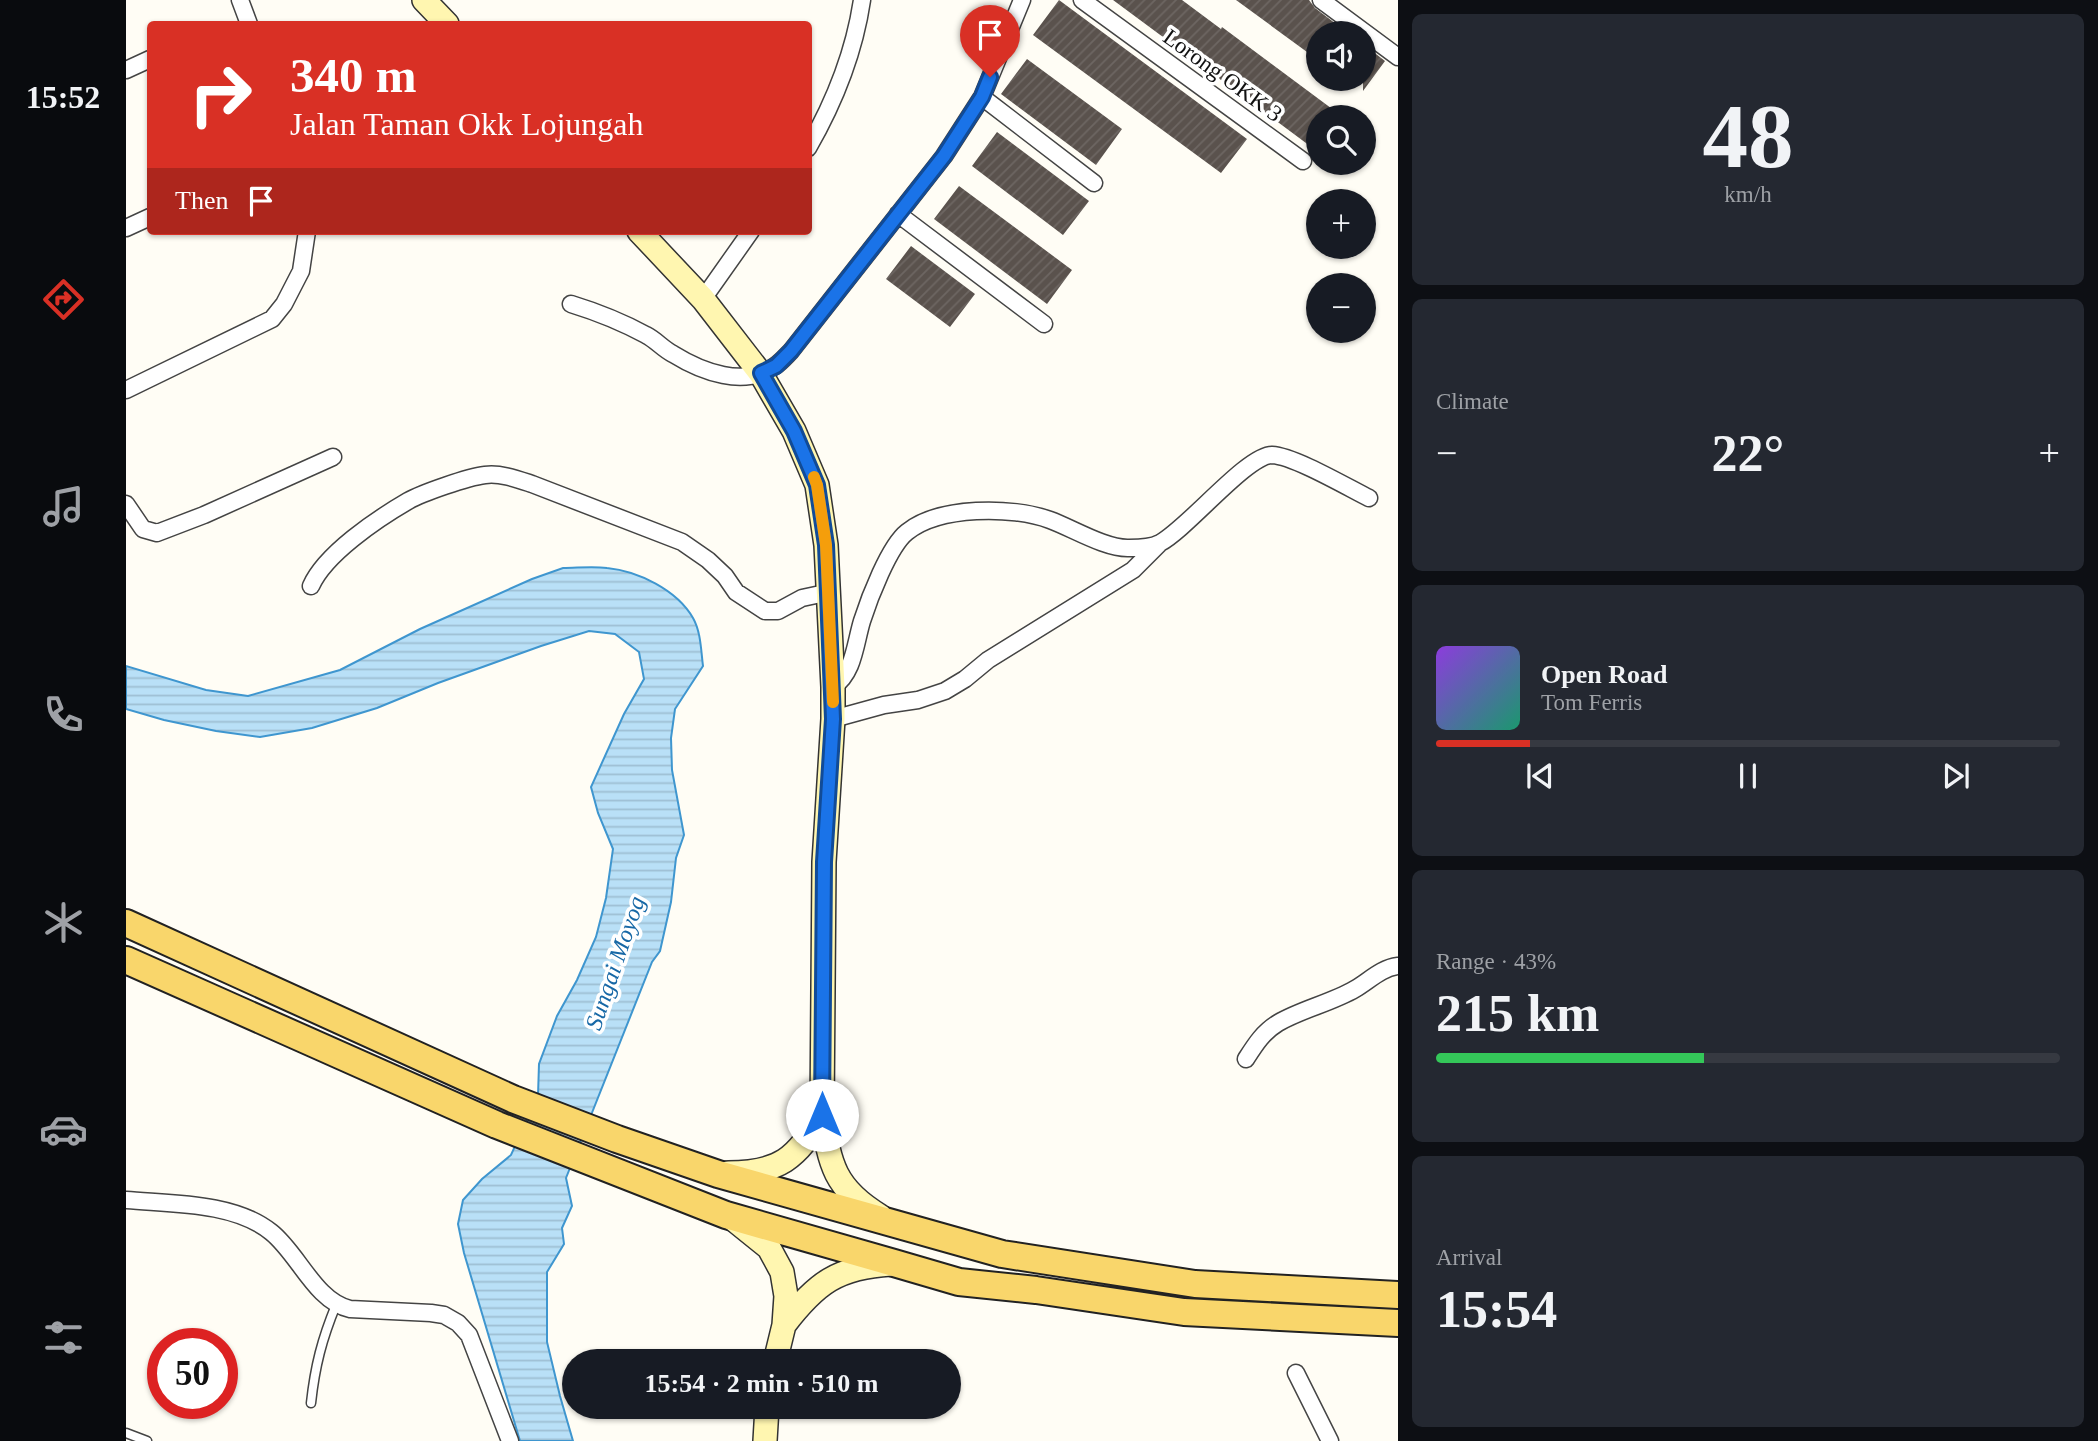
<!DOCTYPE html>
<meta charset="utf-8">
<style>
body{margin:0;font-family:"Times New Roman",serif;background:#242831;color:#f1f3f6;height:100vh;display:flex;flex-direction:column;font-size:26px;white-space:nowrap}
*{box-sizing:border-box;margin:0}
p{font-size:23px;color:#9ea1a6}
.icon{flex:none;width:38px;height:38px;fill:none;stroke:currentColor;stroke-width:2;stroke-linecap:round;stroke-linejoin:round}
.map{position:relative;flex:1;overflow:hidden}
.side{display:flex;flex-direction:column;gap:14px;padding:14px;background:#0d0f14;width:700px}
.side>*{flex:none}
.guide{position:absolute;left:21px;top:21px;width:665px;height:214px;border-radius:7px;box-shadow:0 2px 5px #0004;background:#d93025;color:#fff;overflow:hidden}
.controls{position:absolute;left:1180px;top:21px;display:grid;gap:14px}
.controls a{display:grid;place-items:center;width:70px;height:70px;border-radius:50%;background:#171b24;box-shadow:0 2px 5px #0004;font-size:35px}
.speed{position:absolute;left:21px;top:1328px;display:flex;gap:14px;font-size:35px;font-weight:700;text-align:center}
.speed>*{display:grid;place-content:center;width:91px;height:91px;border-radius:50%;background:#171b24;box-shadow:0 2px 5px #0004;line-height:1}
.speed .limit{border:10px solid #d22;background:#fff;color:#111}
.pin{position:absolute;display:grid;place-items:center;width:60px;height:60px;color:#fff;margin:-72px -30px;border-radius:50% 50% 50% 0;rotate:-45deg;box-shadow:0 0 7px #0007}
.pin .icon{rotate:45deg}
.me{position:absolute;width:77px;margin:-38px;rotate:0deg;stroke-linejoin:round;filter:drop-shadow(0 0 5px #0008)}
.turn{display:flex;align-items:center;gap:24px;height:147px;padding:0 28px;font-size:32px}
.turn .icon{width:91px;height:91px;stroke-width:2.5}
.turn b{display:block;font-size:49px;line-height:60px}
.then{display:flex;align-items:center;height:66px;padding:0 28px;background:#0003;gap:14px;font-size:26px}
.big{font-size:52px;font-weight:600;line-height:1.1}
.side .tile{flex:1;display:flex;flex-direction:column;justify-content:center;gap:10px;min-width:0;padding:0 24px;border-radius:10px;background:#242831}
.side .dial{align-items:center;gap:0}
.dial b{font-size:91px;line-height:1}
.song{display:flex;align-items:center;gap:21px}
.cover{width:84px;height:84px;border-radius:10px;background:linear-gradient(135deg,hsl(270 70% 55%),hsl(160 70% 35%))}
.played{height:7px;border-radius:4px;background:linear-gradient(90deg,#d93025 15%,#363941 15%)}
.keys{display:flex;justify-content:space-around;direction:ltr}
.heat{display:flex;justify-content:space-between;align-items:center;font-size:38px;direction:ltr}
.charge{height:10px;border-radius:5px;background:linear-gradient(90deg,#34c759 43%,#363941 0)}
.trip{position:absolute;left:436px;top:1349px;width:399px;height:70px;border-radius:35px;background:#171b24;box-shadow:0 2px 5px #0004;font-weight:600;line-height:70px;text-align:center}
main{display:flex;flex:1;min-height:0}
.tab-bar{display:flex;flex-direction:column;width:126px;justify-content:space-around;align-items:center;background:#090b0e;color:#9ea1a6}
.tab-bar .icon{width:49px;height:49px}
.tab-bar .current{color:#d93025}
.tab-bar b{font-size:32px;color:#f1f3f6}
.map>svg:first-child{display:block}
</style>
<main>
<nav class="tab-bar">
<b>15:52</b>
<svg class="icon current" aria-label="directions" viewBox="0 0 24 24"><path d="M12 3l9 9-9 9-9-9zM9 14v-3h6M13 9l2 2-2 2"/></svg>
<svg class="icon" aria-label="music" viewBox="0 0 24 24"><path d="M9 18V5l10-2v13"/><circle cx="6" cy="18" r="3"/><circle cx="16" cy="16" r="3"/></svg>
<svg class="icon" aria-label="phone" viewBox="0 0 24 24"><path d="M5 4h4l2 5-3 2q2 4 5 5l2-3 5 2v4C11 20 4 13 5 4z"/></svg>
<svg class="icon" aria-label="climate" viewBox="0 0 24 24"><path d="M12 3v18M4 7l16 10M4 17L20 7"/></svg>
<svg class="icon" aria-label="car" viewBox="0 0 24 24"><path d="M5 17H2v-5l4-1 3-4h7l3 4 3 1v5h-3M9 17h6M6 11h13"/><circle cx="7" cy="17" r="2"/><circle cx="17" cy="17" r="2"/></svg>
<svg class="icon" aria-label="filters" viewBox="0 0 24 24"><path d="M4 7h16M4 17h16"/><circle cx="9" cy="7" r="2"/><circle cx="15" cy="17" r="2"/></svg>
</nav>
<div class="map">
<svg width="1272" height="1441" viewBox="0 0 1272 1441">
<defs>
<pattern id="water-rules" width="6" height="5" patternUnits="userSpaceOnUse" patternTransform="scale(1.75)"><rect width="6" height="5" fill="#b9e0f7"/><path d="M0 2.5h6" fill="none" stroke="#9ebfd3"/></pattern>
<pattern id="building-hatch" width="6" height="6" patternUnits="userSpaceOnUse" patternTransform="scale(1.75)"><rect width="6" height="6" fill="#5a524d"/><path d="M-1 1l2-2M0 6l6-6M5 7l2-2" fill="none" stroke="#6d6662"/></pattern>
</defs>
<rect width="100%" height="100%" fill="#fffdf5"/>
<path fill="url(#water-rules)" stroke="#3f96cf" stroke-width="2" d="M437 568C451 568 466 566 481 568 512 571 551 590 567 618 575 632 575 651 577 666L549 709 545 738 546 770 558 835 550 858 545 902 534 951 526 962 440 1178 446 1206 436 1228 438 1244 421 1272V1342L434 1396 447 1441H394L338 1253 332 1224 337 1200 356 1179 385 1155 412 1096 413 1064 431 1016 451 980 470 937 480 898 487 849 472 813 465 787 498 714 518 679 513 652 489 634 463 631 415 646 312 683 251 708 186 728 134 737 90 731 38 720 0 709V666L80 690 122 696 214 670 294 629 406 579Z"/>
<path fill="url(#building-hatch)" d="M933 0 1121 139 1095 173 907 35Z
M987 0H1056L1095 29 1096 27 1217 117H1192V136L1184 146Z
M1110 0H1183L1189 8 1222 33H1192V60Z
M1237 44 1259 61 1237 91Z
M901 59 996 129 970 165 875 94Z
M871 132 963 201 937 235 846 166Z
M833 186 946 270 921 304 808 219Z
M785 246 849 294 824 327 760 279Z"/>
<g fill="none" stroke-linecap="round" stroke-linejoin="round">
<defs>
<path id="service" d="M185 1403C189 1366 196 1339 210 1305
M0 1433 21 1441"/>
<path id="minor" d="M114 0 123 24
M956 0 1177 161
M1195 0 1272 57
M0 70 24 59
M856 97 968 183
M682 148C709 101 728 54 736 0
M772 214 918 324
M0 228 24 217
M577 299 625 231
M445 304C471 312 496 322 520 335 530 340 537 349 547 354 576 372 618 388 649 366 655 362 660 356 665 351L818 156 856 97 896 0
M0 390 146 319 158 304 175 271 181 231
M0 504 17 529 31 533 78 515 207 457
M185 586C199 554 251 519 282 501 296 493 342 477 359 475 375 473 391 479 406 484L556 542 582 560 599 576 610 592 639 611H652L676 598 704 592
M707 687C728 673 729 644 736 621 743 599 763 546 781 532 813 506 886 506 924 520 946 528 980 549 1003 548 1012 548 1027 547 1034 543 1062 528 1121 455 1146 455 1168 456 1221 487 1243 498
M707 719 758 705 792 700 819 691 839 679 862 660 1007 570 1033 544
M1120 1059C1129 1045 1137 1032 1152 1023 1176 1009 1205 1003 1229 989 1243 981 1255 968 1272 966
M0 1200C45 1204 108 1202 145 1232 172 1253 189 1301 224 1309L305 1313 318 1315 332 1323 343 1335 384 1441
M1170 1373 1204 1441"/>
<path id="secondary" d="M298 0 321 24
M513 231 577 299 635 374 668 431 691 485 700 545 707 687V719L698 862 696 1115C704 1165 708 1188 754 1216
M602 1173C653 1173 671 1159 696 1115
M607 1219 643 1248 656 1272 660 1296 658 1325 649 1362
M658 1325C690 1283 712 1267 765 1264
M639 1441 641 1407"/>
<path id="primary" d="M0 923 387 1099 491 1139 592 1174 876 1254 1069 1284 1272 1295
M0 960 371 1125 600 1215 768 1263 833 1282 910 1290 1058 1312 1272 1323"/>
</defs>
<use href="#service" stroke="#444" stroke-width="11"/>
<use href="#minor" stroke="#444" stroke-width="19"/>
<use href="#secondary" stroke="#333" stroke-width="26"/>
<use href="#primary" stroke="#222" stroke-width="30"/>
<use href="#service" stroke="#fff" stroke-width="8"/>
<use href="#minor" stroke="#fff" stroke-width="16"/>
<use href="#secondary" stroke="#fff6b0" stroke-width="23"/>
<use href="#primary" stroke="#f9d66b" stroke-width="26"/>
</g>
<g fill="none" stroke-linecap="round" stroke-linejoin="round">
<defs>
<path id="route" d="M696 1115 698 862 707 719 700 545 691 485 668 431 635 373 650 366 665 351 818 156 856 97 864 77"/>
</defs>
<use href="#route" stroke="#114b97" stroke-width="18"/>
<use href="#route" stroke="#1a73e8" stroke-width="12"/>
<path stroke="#f59e0b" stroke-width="12" d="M688 477 691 485 700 545 707 702"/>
</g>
<g text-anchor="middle" stroke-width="7" stroke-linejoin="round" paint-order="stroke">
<g font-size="23" fill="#111" stroke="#fff">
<text transform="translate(1097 75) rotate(36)" y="8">Lorong OKK 3</text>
</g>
<g font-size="24" font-style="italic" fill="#1768a6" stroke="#fff">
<text transform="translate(489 963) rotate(-71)" y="8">Sungai Moyog</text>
</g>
</g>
</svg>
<div class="controls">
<a><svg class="icon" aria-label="sound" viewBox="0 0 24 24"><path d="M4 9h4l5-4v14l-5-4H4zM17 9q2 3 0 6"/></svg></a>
<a><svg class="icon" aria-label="search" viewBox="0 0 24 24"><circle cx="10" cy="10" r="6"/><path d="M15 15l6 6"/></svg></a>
<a>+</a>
<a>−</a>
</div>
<div class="speed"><div class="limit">50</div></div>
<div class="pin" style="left:864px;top:77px;background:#d93025"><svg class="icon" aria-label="arrive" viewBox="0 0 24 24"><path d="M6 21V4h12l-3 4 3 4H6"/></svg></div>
<svg class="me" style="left:696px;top:1115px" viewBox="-20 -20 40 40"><circle r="19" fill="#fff"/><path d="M0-13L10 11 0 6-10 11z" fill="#1a73e8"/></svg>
<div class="trip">15:54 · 2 min · 510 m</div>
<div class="guide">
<div class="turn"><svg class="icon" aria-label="right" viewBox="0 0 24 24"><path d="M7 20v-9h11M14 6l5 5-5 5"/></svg><div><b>340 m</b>Jalan Taman Okk Lojungah</div></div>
<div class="then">Then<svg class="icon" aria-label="arrive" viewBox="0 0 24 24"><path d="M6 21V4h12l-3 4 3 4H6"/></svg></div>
</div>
</div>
<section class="side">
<div class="tile dial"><b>48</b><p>km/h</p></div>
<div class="tile"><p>Climate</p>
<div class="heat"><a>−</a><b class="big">22°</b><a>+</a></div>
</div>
<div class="tile">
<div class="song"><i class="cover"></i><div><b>Open Road</b><p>Tom Ferris</p></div></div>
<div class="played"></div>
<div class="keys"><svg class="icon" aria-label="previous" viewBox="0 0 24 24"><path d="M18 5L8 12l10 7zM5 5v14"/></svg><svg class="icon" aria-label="pause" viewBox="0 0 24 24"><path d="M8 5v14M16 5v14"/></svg><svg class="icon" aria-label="next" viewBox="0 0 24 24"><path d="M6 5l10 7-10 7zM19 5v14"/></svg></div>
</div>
<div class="tile"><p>Range · 43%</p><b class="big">215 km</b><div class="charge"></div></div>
<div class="tile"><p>Arrival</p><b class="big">15:54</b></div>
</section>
</main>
